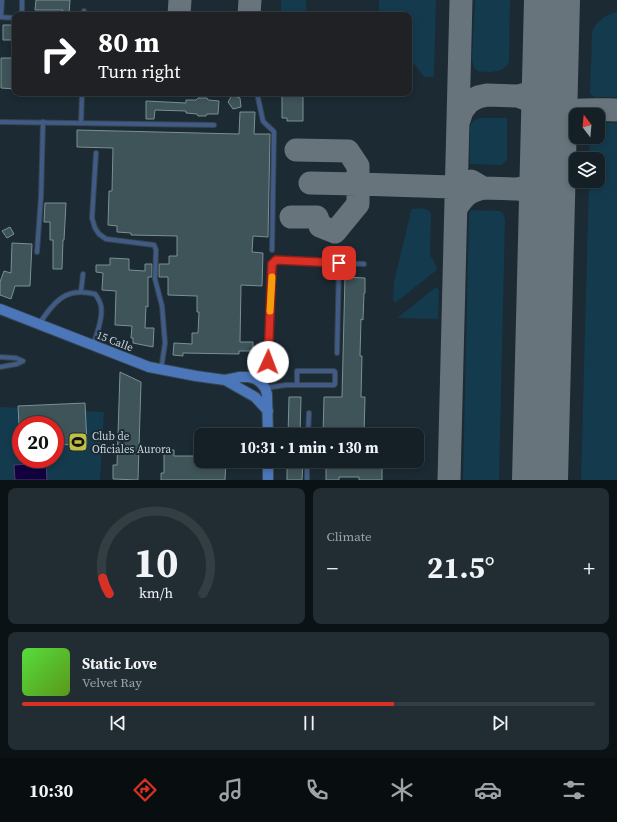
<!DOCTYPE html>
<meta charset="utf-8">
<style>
body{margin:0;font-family:"Source Serif 4",serif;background:#212d32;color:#f1f3f6;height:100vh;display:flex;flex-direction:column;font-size:15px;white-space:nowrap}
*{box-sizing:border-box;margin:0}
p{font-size:13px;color:#9da3a7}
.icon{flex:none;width:22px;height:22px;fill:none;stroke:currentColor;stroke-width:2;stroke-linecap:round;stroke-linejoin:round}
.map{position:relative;height:480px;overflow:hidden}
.panel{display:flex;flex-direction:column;gap:8px;padding:8px;background:#0b1215;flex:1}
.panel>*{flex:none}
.banner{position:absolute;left:12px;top:12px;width:400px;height:84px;border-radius:8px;box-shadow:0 2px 6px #0003,0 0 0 1px #333e43;background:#202124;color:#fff;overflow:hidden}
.needle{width:26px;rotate:344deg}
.buttons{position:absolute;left:569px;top:108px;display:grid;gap:8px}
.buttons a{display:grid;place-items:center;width:36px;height:36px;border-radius:8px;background:#142026;box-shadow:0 2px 6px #0003,0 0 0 1px #333e43;font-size:20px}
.speed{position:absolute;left:12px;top:416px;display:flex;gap:8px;font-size:20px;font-weight:700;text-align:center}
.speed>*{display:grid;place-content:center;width:52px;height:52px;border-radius:50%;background:#142026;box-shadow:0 2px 6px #0003,0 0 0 1px #333e43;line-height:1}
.speed .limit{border:6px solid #d22;background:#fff;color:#111}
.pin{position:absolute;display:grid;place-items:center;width:34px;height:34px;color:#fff;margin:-17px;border-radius:8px;box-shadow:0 2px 6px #0006}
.me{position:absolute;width:44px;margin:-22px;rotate:2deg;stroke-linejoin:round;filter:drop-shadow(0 0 3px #0008)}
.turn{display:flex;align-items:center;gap:14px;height:84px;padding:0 20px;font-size:18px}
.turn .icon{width:52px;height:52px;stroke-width:2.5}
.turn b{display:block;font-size:28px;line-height:34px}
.big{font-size:30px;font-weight:700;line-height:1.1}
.panel .tile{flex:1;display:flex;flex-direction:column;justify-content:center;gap:6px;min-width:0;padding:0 14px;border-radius:8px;background:#212d32}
.panel .dial{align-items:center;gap:0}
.dial svg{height:104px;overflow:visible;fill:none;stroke:#333e43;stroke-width:7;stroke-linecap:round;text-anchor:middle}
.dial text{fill:#f1f3f6;stroke:none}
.song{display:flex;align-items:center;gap:12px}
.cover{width:48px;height:48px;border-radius:6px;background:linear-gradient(135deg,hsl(110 70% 55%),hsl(90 70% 35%))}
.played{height:4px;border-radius:2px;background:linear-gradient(90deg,#d93025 65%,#333e43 65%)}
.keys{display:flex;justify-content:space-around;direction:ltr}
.heat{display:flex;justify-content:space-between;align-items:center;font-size:22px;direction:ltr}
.panel .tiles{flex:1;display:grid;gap:8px;grid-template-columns:1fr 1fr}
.tile:last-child{grid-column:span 2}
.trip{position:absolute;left:194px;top:428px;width:230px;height:40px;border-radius:8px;background:#142026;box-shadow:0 2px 6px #0003,0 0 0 1px #333e43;font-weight:700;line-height:40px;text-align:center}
.tab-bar{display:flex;height:64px;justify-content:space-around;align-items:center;background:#080d0f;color:#9da3a7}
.tab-bar .icon{width:28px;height:28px}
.tab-bar .active{color:#d93025}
.tab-bar b{font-size:18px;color:#f1f3f6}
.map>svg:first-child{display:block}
</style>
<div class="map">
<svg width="617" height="480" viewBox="0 0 617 480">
<rect width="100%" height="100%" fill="#1b2a33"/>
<path fill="#143a4e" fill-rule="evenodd" d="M282 0H306L307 15H281V1Z
M379 0H436L434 77H424L417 67 409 59V15H379Z
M475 0H510L509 62C504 73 489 73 478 71L474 68 472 60Z
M617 12V97H595L590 94 592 32C597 20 605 15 617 12Z
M479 118H507V159L505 162 502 165 470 164V125L473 121Z
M608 123H617V480H581L589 181H598V159H589L590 140 591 137H598V129L602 126Z
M412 209C420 209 427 206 431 214L430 255 438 269 395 303 393 300 394 282 411 211Z
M471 210 500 211 503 213 505 220 499 480H463L469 214Z
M436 287 438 289 439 291 438 319 397 318Z
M0 407 104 412 100 480H0ZM21 425H55V459H21Z"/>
<path fill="#12003f" stroke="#4a406e" d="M46 463 47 480H15L14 465Z"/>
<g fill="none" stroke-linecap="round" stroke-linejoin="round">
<path stroke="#67747c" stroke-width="23" d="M551 7 557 3 565 0
M179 15 180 0
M249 15 250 0
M518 96C528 94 540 91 546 82 548 79 549 75 550 72
M459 120 462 111 469 102 478 97 487 95 518 96 539 104 544 111 549 122
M549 126C550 124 551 120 554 118 564 107 602 110 617 110
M296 150 348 151 358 166V184L483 188C470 191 465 195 457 207
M471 181 483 188 515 189 535 186 542 182 547 176
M515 189C532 190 540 190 547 207
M291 217H317L320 226 335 232 358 204V184L310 183
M449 480 461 0"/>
<path stroke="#67747c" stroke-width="56" d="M540 480 552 0"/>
</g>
<path fill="#3f5458" stroke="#799094" d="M36 0H70L69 15H62L63 10H35Z
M3 25H13V40H3Z
M1 58H15V89L1 88Z
M282 93H303V121H287V118H282Z
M232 95 240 98 241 107 233 109 228 102Z
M198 98H207L208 100 219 101 218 114H207L206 116H198L197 114 186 113V111L155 110 154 119H146V101L186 103V100H196Z
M240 112H255L254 134H270L268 237 253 236 252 252 263 253 262 286 241 285 240 342H253V351H239V354L183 353V356L173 355 174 343 192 344V333H198L199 312H197V296L168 295V277H159V264H169V256H177V236L131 235V233L117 232V226L108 225 109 191H112L113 148 77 147V130L239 134Z
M45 203H66L64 240H63L62 269H53V240H50V222H44Z
M10 227 14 234 7 238 2 231Z
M12 243 32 244 30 286H15L11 299 0 295V282L4 271 11 273Z
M110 258 129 259V270L145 271V264H152V277H148V307L146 306 145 328H154L153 347 133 343V338H131L132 326 115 325 116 291 102 290 103 273 96 272V265H110Z
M345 277 365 278V293H364L363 320 361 319 360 356H362L361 397H365L364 435H323L324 397H342Z
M120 372 141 382 138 480 113 479V465H117Z
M289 397H301L300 435H288Z
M85 403 87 444 55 445V425H19L18 406Z
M164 450H174V456H198V461H226L225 480H161V473H164Z
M287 461H303L302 480H287Z
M326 461H355V463H382V480H359V477H339V480H326Z"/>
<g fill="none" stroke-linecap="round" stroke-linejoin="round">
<defs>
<path id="service" d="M22 15V0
M84 15V11
M0 17 15 18
M1 17 2 0
M257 93 263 121C266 125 271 128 274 132L272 250
M0 122 214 125
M81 123 82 93
M96 153 92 218 95 228 99 234 106 239 154 245 156 250 155 279 162 306 165 343 161 370
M37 252 41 197 43 122
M81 291 83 274
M39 324C55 301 65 287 95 294 98 298 100 301 101 306 103 316 97 335 93 345
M337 353 339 263
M0 357 16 358 23 361 17 364 0 367
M297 385V371H334L335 372V384L334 385H286L265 388 268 362 272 264 276 260 364 264
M308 435 309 413
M307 480V461"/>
<path id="secondary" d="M0 309 149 367 196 376 225 380 240 377H248L256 379 261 383 265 388 267 394 268 435
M225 380 255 397 268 411
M268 461V480"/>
</defs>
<use href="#service" stroke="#37454e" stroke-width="6"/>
<use href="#secondary" stroke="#37454e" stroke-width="12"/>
<use href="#service" stroke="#405b85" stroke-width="4"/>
<use href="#secondary" stroke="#4b76b9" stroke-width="10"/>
</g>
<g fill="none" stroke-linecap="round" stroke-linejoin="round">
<defs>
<path id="route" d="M268 362 272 264 276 260 339 263"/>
</defs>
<use href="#route" stroke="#8d1f18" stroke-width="10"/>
<use href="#route" stroke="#d93025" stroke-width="7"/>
<path stroke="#f59e0b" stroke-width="7" d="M270 311 272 277"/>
</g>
<defs>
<symbol id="stadium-square" viewBox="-11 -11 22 22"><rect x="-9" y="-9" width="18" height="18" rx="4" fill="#bfbe42" stroke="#1b2a33"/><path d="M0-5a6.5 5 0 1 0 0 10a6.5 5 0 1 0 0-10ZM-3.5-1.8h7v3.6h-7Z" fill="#111"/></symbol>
</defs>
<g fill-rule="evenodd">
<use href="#stadium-square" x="67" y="431" width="22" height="22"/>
</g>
<g text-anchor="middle" stroke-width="4" stroke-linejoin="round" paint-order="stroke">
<g font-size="11" fill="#cbd5db" stroke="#1b2a33">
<text transform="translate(115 341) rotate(21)" y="4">15 Calle</text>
</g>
<g font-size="11" fill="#cbd5db" stroke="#1b2a33" text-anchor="start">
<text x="92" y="440">Club de<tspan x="92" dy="13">Oficiales Aurora</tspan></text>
</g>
</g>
</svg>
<div class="buttons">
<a><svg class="needle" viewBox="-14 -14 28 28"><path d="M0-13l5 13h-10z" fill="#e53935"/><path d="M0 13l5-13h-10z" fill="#9da3a7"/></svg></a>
<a><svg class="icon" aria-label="layers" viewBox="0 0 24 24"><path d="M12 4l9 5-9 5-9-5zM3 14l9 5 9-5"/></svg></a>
</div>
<div class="speed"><div class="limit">20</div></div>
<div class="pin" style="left:339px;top:263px;background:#d93025"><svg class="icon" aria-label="arrive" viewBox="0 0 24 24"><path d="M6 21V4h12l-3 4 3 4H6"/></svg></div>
<svg class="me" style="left:268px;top:362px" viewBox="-20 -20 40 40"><circle r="19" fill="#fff"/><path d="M0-13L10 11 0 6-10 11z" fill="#d93025"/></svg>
<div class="trip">10:31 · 1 min · 130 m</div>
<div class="banner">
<div class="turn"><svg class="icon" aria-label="right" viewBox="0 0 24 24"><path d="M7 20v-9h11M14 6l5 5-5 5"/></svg><div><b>80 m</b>Turn right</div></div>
</div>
</div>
<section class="panel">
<div class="tiles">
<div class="tile dial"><svg viewBox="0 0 100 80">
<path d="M14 69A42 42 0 1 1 86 69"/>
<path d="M14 69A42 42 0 0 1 9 57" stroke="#d93025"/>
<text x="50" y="56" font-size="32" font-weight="700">10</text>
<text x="50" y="72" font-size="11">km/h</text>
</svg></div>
<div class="tile"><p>Climate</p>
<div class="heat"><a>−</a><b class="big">21.5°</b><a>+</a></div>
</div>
<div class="tile">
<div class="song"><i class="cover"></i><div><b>Static Love</b><p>Velvet Ray</p></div></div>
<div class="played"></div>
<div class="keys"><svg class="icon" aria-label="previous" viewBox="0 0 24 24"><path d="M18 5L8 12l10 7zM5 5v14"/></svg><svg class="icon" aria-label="pause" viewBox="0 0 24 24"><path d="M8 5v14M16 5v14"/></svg><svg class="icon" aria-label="next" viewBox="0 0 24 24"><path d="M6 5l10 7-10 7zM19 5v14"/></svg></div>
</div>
</div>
</section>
<nav class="tab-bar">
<b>10:30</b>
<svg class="icon active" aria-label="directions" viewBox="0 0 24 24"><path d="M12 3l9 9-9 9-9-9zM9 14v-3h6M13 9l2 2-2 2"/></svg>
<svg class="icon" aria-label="music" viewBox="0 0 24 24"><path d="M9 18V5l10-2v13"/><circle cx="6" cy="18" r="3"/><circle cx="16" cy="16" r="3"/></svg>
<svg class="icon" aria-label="phone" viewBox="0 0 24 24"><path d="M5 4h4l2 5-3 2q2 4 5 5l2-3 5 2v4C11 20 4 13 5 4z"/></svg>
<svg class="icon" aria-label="climate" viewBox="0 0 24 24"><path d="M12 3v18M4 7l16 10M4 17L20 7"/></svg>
<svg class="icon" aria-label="car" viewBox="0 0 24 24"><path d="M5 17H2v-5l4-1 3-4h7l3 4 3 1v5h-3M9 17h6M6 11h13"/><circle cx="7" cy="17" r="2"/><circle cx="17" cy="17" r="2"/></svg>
<svg class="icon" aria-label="filters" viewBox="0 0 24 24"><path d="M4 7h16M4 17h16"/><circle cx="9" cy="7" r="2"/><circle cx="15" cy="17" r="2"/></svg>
</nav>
